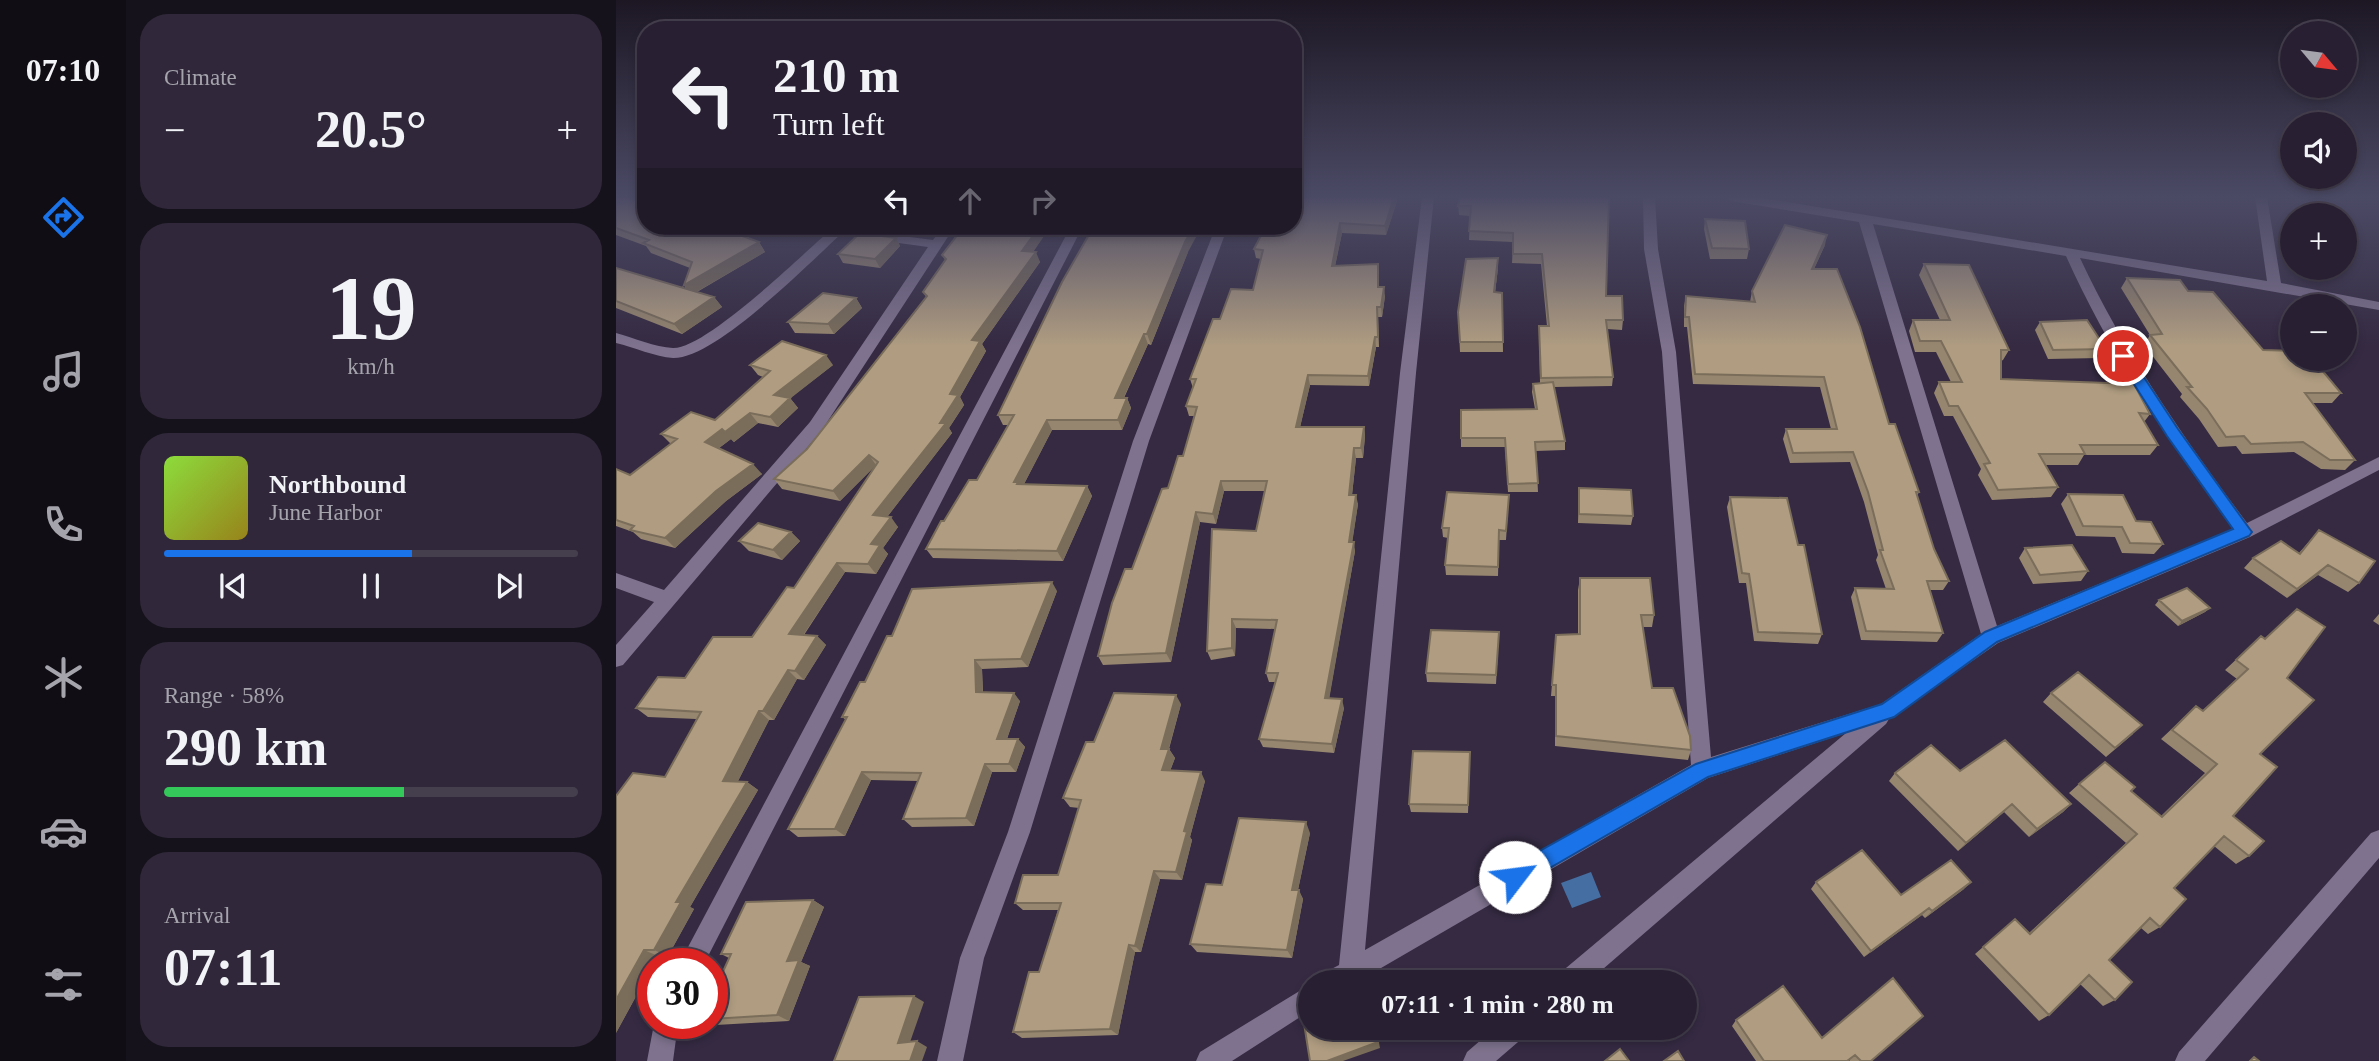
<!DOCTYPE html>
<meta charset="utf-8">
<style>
body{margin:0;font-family:Georgia,serif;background:#30283a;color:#f1f3f6;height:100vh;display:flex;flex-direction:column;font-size:26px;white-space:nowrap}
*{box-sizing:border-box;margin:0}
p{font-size:23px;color:#a5a3ac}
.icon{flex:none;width:38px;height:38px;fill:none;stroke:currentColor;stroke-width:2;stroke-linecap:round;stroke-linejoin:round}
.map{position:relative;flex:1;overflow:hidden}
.sheet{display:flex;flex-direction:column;gap:14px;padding:14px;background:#16121c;width:490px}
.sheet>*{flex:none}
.guide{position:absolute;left:21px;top:21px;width:665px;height:214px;border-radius:28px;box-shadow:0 4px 10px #0003,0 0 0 2px #443e4d;background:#282032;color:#f1f3f6;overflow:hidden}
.needle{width:46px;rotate:119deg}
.fabs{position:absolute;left:1664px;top:21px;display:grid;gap:14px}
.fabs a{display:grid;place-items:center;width:77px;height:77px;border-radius:50%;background:#282032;box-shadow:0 4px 10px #0003,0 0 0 2px #443e4d;font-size:35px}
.speed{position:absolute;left:21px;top:948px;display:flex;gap:14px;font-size:35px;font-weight:700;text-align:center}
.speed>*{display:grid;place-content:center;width:91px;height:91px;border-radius:50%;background:#282032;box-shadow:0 4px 10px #0003,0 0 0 2px #443e4d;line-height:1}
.speed .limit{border:10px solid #d22;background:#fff;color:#111}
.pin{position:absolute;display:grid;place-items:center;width:60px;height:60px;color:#fff;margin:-30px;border:4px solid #fff;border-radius:50%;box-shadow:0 2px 7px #0007}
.me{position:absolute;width:77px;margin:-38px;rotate:60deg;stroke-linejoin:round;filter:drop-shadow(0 0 5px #0008)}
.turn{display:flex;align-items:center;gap:24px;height:147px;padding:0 21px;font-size:32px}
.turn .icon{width:91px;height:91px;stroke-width:2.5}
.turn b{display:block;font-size:49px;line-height:60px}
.lanes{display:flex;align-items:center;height:66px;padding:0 21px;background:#0003;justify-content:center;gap:35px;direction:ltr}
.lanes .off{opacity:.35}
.big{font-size:52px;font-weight:600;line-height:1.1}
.sheet .card{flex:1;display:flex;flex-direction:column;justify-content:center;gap:10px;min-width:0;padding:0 24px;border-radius:28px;background:#30283a}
.sheet .dial{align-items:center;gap:0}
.dial b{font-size:91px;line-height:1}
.song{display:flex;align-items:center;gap:21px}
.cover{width:84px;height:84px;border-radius:10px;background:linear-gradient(135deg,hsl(90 70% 55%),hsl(50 70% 35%))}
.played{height:7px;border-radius:4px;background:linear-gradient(90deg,#1a73e8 60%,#443e4d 60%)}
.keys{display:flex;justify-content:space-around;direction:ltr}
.heat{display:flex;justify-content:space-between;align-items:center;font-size:38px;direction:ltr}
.charge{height:10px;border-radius:5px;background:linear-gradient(90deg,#34c759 58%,#443e4d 0)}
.trip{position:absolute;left:682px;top:970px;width:399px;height:70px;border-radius:35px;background:#282032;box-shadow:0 4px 10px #0003,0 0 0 2px #443e4d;font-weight:600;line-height:70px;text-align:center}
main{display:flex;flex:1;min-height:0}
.tab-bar{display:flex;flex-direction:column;width:126px;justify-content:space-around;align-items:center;background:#100d14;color:#a5a3ac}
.tab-bar .icon{width:49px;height:49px}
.tab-bar .on{color:#1a73e8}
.tab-bar b{font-size:32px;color:#f1f3f6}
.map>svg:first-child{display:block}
</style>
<main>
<nav class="tab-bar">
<b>07:10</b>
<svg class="icon on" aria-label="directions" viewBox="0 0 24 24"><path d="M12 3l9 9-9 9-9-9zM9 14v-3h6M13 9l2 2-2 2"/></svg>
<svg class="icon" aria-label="music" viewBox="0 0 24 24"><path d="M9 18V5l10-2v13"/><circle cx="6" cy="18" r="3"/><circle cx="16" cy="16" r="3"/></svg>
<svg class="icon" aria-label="phone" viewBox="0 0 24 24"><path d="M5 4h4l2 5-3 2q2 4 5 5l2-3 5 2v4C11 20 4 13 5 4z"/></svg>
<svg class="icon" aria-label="climate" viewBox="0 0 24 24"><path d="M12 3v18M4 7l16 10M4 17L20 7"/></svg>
<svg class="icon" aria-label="car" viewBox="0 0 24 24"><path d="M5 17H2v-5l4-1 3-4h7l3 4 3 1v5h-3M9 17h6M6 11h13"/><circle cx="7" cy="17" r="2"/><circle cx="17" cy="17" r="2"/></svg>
<svg class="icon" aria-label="filters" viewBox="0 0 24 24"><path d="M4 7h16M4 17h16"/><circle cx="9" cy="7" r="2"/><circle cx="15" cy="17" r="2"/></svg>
</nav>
<section class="sheet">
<div class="card"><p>Climate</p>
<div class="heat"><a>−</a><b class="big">20.5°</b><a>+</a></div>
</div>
<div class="card dial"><b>19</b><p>km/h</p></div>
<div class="card">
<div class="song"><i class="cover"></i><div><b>Northbound</b><p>June Harbor</p></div></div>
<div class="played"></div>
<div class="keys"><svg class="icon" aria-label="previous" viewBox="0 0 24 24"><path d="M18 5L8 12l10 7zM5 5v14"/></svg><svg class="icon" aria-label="pause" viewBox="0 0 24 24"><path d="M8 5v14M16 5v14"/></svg><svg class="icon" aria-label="next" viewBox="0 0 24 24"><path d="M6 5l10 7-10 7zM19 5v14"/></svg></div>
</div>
<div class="card"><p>Range · 58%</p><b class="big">290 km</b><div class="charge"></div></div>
<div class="card"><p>Arrival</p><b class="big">07:11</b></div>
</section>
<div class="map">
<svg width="1763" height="1061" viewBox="0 0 1763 1061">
<rect width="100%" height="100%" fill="#352a42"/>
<path fill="#456ea2" d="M975 872 985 897 956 908 945 883Z"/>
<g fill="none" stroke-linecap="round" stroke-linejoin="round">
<path fill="#7e728e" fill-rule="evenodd" d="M806 197H818L800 373 749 950 1075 765 1046 352 1028 249 1027 197H1039L1042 249 1060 352 1095 757 1265 704 1365 634 1243 222 1115 201 1109 197H1140L1651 281 1639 197H1651L1665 283 1763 302V310L1464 258C1509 354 1568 438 1631 523L1763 457V470L1634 537 1382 643 1273 719 1270 724 972 982H941L944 973 1230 733 1092 778 741 982H705L708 973 723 965 784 373ZM1257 224 1450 256C1494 354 1554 442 1617 529L1381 626Z
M175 226H209L317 240 327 226H339L206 430 7 665 0 667V645L38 602 0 588V573L48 590 194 422 312 247 224 235C191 265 99 359 57 358 39 357 18 347 0 343V333C18 338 39 347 57 348 89 349 184 257 210 234L181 230Z
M455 226H467L88 964H63Z
M600 226H612L533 441 414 832 368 958 347 1061H321L344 958 392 832 517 441Z
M1763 830V858L1589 1061H1559L1563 1052 1755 833Z
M695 984V1010L616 1061H580L584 1052Z
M38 1024H62L57 1061H31Z
M880 1027H912L909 1036 880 1061H847L851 1052Z"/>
</g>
<path fill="#96866f" d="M0 197 30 226 143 242 149 252 81 292 98 297 106 307 66 334 0 308V268L70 289 68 285 74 268 35 253 30 246 0 235Z
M677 197H780L781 201 770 235 726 233 719 266 763 274V287L769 296 766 317H762L763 347H760L753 386 694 385 684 427H748L749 436 747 458H740L736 495 742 504 736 542 739 551 713 698 728 708 718 753 647 747 643 739 659 682H653L650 673 659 629 620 628 619 656 595 660 591 651 640 531 649 491H608L600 524 584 522 555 662 487 665 482 656 516 569 567 456 578 416H573L570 406 577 388 574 379 604 319 637 290 645 259 640 258 638 249 645 235H641L640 226H677Z
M844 197 990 296 1007 320 1006 330 991 329 997 377 996 386 938 387 949 441V450L920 451 922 492H892L889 447H845V438L919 409 916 392 917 384 924 383 923 326H931L925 264 896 263 897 242 853 240 854 216 843 215 842 206Z
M1089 219 1133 249 1131 259H1094L1088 229Z
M257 226H303L295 234 260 230Z
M342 226H435L417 251 424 262 366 344 370 351 344 397 348 405 333 428 336 433 271 517 282 527 267 548 272 554 260 574 229 572 188 635 201 636 210 645 188 680 181 679 158 720H153L122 781 131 782 142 790 74 907 78 909 52 956H42L0 1033 80 719 32 717 20 708 136 637 178 588 260 465 224 501 166 489 158 479 191 449 310 297 307 292 329 260 326 255 341 234 339 230Z
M280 238 284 246 264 268 227 263 222 254Z
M1209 245 1198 269 1273 424 1303 492 1301 496 1318 549 1333 581 1327 590H1314L1327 633 1321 642 1245 640 1235 597 1239 588 1270 589 1260 560 1262 555 1248 502 1234 462 1174 463 1167 439 1170 429H1215L1204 387 1077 384 1071 327H1068V306L1070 296 1134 302 1136 291Z
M572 252 535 345 532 344 508 398H511L515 408 506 430H436L408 484 471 486 476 496 447 561 317 558 310 549 328 521 361 480 393 425H387L382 415Z
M1308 264 1393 350 1387 360 1385 361V379L1534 414 1528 422 1542 445 1534 455H1468L1462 465H1429L1442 487 1435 497 1376 500 1362 475 1365 469 1337 416H1328L1318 393 1323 382H1335L1320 352H1299L1293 331 1297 320H1324L1303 275Z
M882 268 879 292 886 293 887 352H844L842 312Z
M1511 278 1572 291 1647 350 1695 369 1725 393 1716 403H1696L1739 460 1729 470 1705 469 1678 452 1626 454 1620 446 1602 447 1583 419 1564 397 1566 394 1528 345 1534 335 1505 288Z
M240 298 246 308 218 334 179 333 172 322Z
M1424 322 1490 349 1484 358 1432 359 1419 330Z
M134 365H217L174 398 182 408 162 427 142 423 118 442 115 439 103 448 146 474 110 501 59 548 25 539 17 532 0 526V469L14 475 55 444 45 434 99 420 147 377 142 375Z
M963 488 1017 516 1015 525 962 523Z
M1452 494 1520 521 1547 544 1538 554 1506 553 1499 537 1460 536 1445 504Z
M893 495 890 540H883L882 576 830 575 829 565 832 538 827 537 826 528Z
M1114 497 1182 545 1206 634 1202 644 1138 641 1130 583H1123L1111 507Z
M1703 530 1743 583 1732 592 1702 575 1671 598 1628 568 1637 558 1683 553Z
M175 532 184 541 166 560 133 551 123 541Z
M1409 548 1472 571 1465 581 1417 584 1403 558Z
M964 578 1038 615 1036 627H1027L1036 688 1075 750 1072 760 939 746V696H935L940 635 962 634V590Z
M441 591 412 667 366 669 367 692 404 701 391 739H402L409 747 400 772H376L358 826 296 827 287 819 302 781 255 780 229 836 182 837 172 829 230 720 226 717 249 682Z
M1543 600 1594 608 1589 612 1562 626 1539 605Z
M1763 614V625L1757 621Z
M883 632 880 684 811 682 810 673Z
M1645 636 1671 678 1644 754 1617 816 1633 856 1620 864 1598 846 1558 888 1544 927 1532 934 1525 928 1493 960 1499 1000 1487 1006 1464 984 1433 1015 1423 1021 1359 954 1399 919 1413 933 1510 843 1453 793 1463 784 1515 791 1545 816 1589 773 1545 739 1580 706 1586 711 1621 679 1609 670Z
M1435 693 1517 734 1490 757 1427 702Z
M565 704 553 749 559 758 554 771 589 781 574 837 576 840 566 880 544 879 525 952H519L502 1035 406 1038 397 1032 423 972 442 910H407L399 903 442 875 463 808 454 807 447 798 478 742Z
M854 760 852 813 795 812 793 804Z
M1344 771 1455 804 1447 812 1413 837 1388 812 1342 851 1273 781 1279 773Z
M694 833 682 890 687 899 676 958 581 952 574 944 606 885Z
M1200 882 1285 895 1348 889 1309 918 1306 915 1248 957 1195 889Z
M197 900 208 907 185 962 194 966 173 1021 100 1025 96 1024V996L113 958 105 954Z
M1120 1020 1206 1038 1255 1061H1234L1233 1060 1231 1061H1140L1116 1026Z"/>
<path fill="#7a6d5a" d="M19 197H30V205L16 199Z
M778 197H780L781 201 770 235 769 226Z
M724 223 726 233 717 276 716 266Z
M290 226H303L295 234Z
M424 226H435L411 261 406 251Z
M578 226H586L572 252 535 345 531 334 569 242Z
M1211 235 1209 245 1193 279 1196 269Z
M280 238 284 246 264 268 259 259Z
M143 242 149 252 75 295 68 285Z
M420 252 424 262 366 344 370 351 344 397 348 405 333 428 336 433 265 525 257 515 324 423 356 340Z
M882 258V268L878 302V292Z
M768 287 769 296 766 317 765 307Z
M98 297 106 307 66 334 58 324Z
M240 298 246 308 218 334 212 324Z
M528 334 532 344 503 408 499 398Z
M759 337 760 347 753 386 752 376Z
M210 355 217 365 166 405 158 395Z
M692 375 694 385 682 436 680 427Z
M174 398 182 408 162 427 154 417Z
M511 398 515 408 506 430 502 420Z
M134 413 142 423 118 442 115 439 98 452 89 442 106 429Z
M431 420 436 430 406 488 398 482Z
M748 427 749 436 747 458 745 448Z
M738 448 740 458 735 504 733 495Z
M253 455 260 465 224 501 217 491Z
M137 464 146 474 110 501 59 548 49 538 100 491Z
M605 481 608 491 600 524 597 514Z
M471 486 476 496 447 561 441 551Z
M740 495 742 504 735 551 733 542Z
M580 512 584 522 555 662 550 653Z
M275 517 282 527 267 548 272 554 260 574 252 564 255 544Z
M175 532 184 541 166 560 157 550Z
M738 542 739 551 712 706 709 698Z
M221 563 229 572 182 643 173 634Z
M1712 565 1702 575 1671 598 1681 589Z
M436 582 441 591 412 667 405 659Z
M1594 608 1589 612 1562 626 1566 621Z
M616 619 620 628 619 656 616 648Z
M201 636 210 645 188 680 179 671Z
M359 660 366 669 367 701 360 692Z
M172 670 181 679 158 720 147 711Z
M398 693 404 701 388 747 381 739Z
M560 695 565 704 551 755 553 749 559 758 551 779 546 770 545 749Z
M726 699 728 708 718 753 716 744Z
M143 711 153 720 118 789 107 781Z
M402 739 409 747 400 772 393 764Z
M369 764 376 772 358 826 350 818Z
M246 772 255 780 229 836 219 829Z
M585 772 589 781 574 837 576 840 566 880 560 872 568 831Z
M131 782 142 790 74 907 78 909 52 956 38 950 60 902Z
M1396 804 1388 812 1342 851 1350 843Z
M1455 804 1447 812 1413 837 1421 829Z
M690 822 694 833 680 899 676 890Z
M538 871 544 879 525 952 519 946Z
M1355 882 1348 889 1309 918 1316 911Z
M683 890 687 899 676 958 671 950Z
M197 900 208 907 185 962 194 966 173 1021 161 1015 171 961Z
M1313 908 1306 915 1248 957 1255 951Z
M513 945 519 952 502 1035 494 1029Z
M28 950 42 956 0 1033V1000Z
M298 996 308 1002 292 1048 282 1043Z
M759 1027H760L764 1048 727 1061H711Z
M301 1041 311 1047 306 1061H294Z"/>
<path fill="#af9c81" stroke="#7a6d5a" stroke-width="2" d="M0 197H19L16 199 30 204V226H99L143 242 68 285 76 262 27 243 33 240 0 228Z
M677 197H778L769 226 724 223 716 266 762 264V287H768L765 307H761L762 337H759L752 376 692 375 680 427H748L745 448H738L733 495H740L733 542H738L709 698 726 699 716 744 643 739 662 673H650L661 620 616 619V648L591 651 596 529 640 531 651 481H605L597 514 580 512 550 653 482 656 496 603 509 569H516L546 489 552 488 562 456H567L581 407 570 406 580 379H574L597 319H604L615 289 637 290 647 250 638 249 650 226H677Z
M844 197H993L990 296H1006L1007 320H990L997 377 925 378 923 326H933L926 254H897V233L853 231 855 206H842Z
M1089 219 1129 221 1133 249 1096 248Z
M1169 225 1211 235 1196 269H1221L1244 327 1273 424H1279L1303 492H1300L1318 549 1333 581H1311L1327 633 1250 631 1239 588 1278 589 1264 550H1267L1252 492 1237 452 1177 453 1170 429H1221L1208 377 1079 374 1073 317H1069L1070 296 1139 302 1136 291Z
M342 226H424L406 251 420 252 356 340 364 341 334 394 342 395 324 423H330L257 515 275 517 255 544 264 545 252 564 221 563 173 634 201 636 179 671 172 670 147 711H143L107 781 131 782 60 902H65L38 950H28L0 1000V796L17 773 49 777 85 712 20 708 42 677 69 678 97 637H136L171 587 178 588 262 462 253 455 217 491 158 479 191 449 311 296 307 292 330 259 326 255 343 233 339 230Z
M478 226H578L569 242 531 334H528L499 398H511L502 420H431L398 482H402L401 484 471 486 441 551 310 549 325 521H328L353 480H361L398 415H382L446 282Z
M244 233 280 238 259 259 222 254Z
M882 258 878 292 886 293 887 342H844L842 312 850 259Z
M1308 264 1353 265 1393 350H1385V379L1518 384 1534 414 1523 413 1542 445H1464L1469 454H1423L1442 487 1382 490 1368 464 1374 463 1342 406H1333L1323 382H1346L1325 341H1304L1297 320H1334Z
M0 268 98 297 58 324 0 301Z
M1511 278 1564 280 1572 291 1597 292 1647 350 1676 351V359H1687L1695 369H1705L1725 393H1689L1739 460H1714L1687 442 1635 444 1628 436 1610 437 1591 409 1571 387H1576L1534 335 1546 334Z
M207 293 240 298 212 324 172 322Z
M1471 320 1490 349 1437 350 1424 322Z
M166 341 210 355 158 395 174 398 154 417 134 413 109 432 106 429 89 442 137 464 100 491 49 538 14 530 18 526 0 520V469L14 475 61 439 45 434 75 412 99 420 154 371 134 365Z
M937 382 949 441 919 442 922 483 892 484 889 438H845V410L921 409 917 384Z
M963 488 1015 490 1017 516 963 514Z
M831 492 893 495 890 531 883 530 882 567 829 565 833 528H826Z
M1452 494 1507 495 1520 521 1535 522 1547 544 1514 543 1506 527 1467 526Z
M1114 497 1171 498 1182 545H1188L1206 634 1142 632 1133 574 1126 573Z
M142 523 175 532 157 550 123 541Z
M1703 530 1759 561 1743 583 1712 565 1681 589 1637 558 1665 541 1684 554Z
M1456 545 1472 571 1424 575 1409 548Z
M964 578H1034L1038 615H1025L1036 688H1057L1074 736 1075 750 940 736V685H936L940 635 964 634Z
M436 582 405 659 359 660 360 692 398 693 381 739H402L393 764H369L350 818 287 819 305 773 246 772 219 829H172L231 717H226L244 682H249L271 636H276L296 589Z
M1571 588 1594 608 1566 621 1543 600Z
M1681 609 1709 627 1671 678 1698 700 1644 754 1661 767 1617 816 1648 841 1633 856 1608 836 1558 888 1570 899 1544 927 1534 918 1493 960 1516 982 1499 1000 1473 975 1433 1015 1367 947 1399 919 1414 934 1521 834 1463 784 1489 762 1519 787 1515 791 1546 817 1601 764 1556 730 1580 706 1587 711 1632 669 1620 660 1645 636 1649 639Z
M815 630 883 632 880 675 810 673Z
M1462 672 1526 725 1499 748 1435 693Z
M498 693 560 695 545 749H553L546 770 585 772 568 831 571 832 560 872 538 871 519 946 513 945 494 1029 397 1032 413 972H423L445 903H399L407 875H442L465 800 447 798 470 742H478Z
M1389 740 1455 804 1421 829 1396 804 1350 843 1279 773 1315 745 1344 771Z
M797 751 854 752 852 805 793 804Z
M623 818 690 822 676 890H683L671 950 574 944 590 884 606 885Z
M1246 850 1285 895 1335 860 1355 882 1316 911 1313 908 1255 951 1200 882Z
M197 900 171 961 183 960 161 1015 96 1019V996L115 954H105L130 902Z
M1277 978 1307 1016 1255 1061H1245L1239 1055 1231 1061H1148L1120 1020 1167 986 1206 1038Z
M298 996 282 1043 301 1041 294 1061H218L243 997Z
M695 1001V1027H759L762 1042 711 1061H694L686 1011 693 1007Z
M1004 1049 1013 1061H989Z
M1062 1051 1068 1061H1048Z
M1638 1057 1643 1061H1634Z"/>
<linearGradient id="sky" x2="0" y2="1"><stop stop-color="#1d1724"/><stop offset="0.57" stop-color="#4b4a65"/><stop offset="1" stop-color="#4b4a65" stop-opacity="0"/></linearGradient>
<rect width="1763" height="346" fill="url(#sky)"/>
<path fill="#1a73e8" stroke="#114b97" stroke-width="2" d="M1507 352 1512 353 1562 429 1633 528 1636 532 1633 536 1381 642 1278 717 1092 777 906 884 899 887 891 884 888 877 891 869 1080 764 1266 704 1369 632 1617 529 1551 436 1500 356Z"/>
</svg>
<div class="fabs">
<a><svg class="needle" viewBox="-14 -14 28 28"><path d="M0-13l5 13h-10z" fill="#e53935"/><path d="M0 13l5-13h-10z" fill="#a5a3ac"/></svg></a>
<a><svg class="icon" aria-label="sound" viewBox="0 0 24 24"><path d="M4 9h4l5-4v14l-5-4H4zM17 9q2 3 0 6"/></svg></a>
<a>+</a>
<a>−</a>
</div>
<div class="speed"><div class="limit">30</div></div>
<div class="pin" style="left:1507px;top:356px;background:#d93025"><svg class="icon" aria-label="arrive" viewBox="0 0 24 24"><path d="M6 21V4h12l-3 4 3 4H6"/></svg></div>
<svg class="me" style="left:899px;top:877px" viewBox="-20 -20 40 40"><circle r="19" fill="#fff"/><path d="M0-13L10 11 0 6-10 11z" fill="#1a73e8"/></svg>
<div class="trip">07:11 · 1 min · 280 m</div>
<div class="guide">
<div class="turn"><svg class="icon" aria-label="left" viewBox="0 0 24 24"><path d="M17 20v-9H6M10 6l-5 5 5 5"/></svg><div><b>210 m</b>Turn left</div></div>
<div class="lanes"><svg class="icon" aria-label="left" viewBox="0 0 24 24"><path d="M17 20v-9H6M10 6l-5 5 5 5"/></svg><svg class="icon off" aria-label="ahead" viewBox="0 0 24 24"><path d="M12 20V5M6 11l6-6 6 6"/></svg><svg class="icon off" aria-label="right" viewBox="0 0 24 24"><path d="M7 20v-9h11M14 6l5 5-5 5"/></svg></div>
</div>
</div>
</main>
